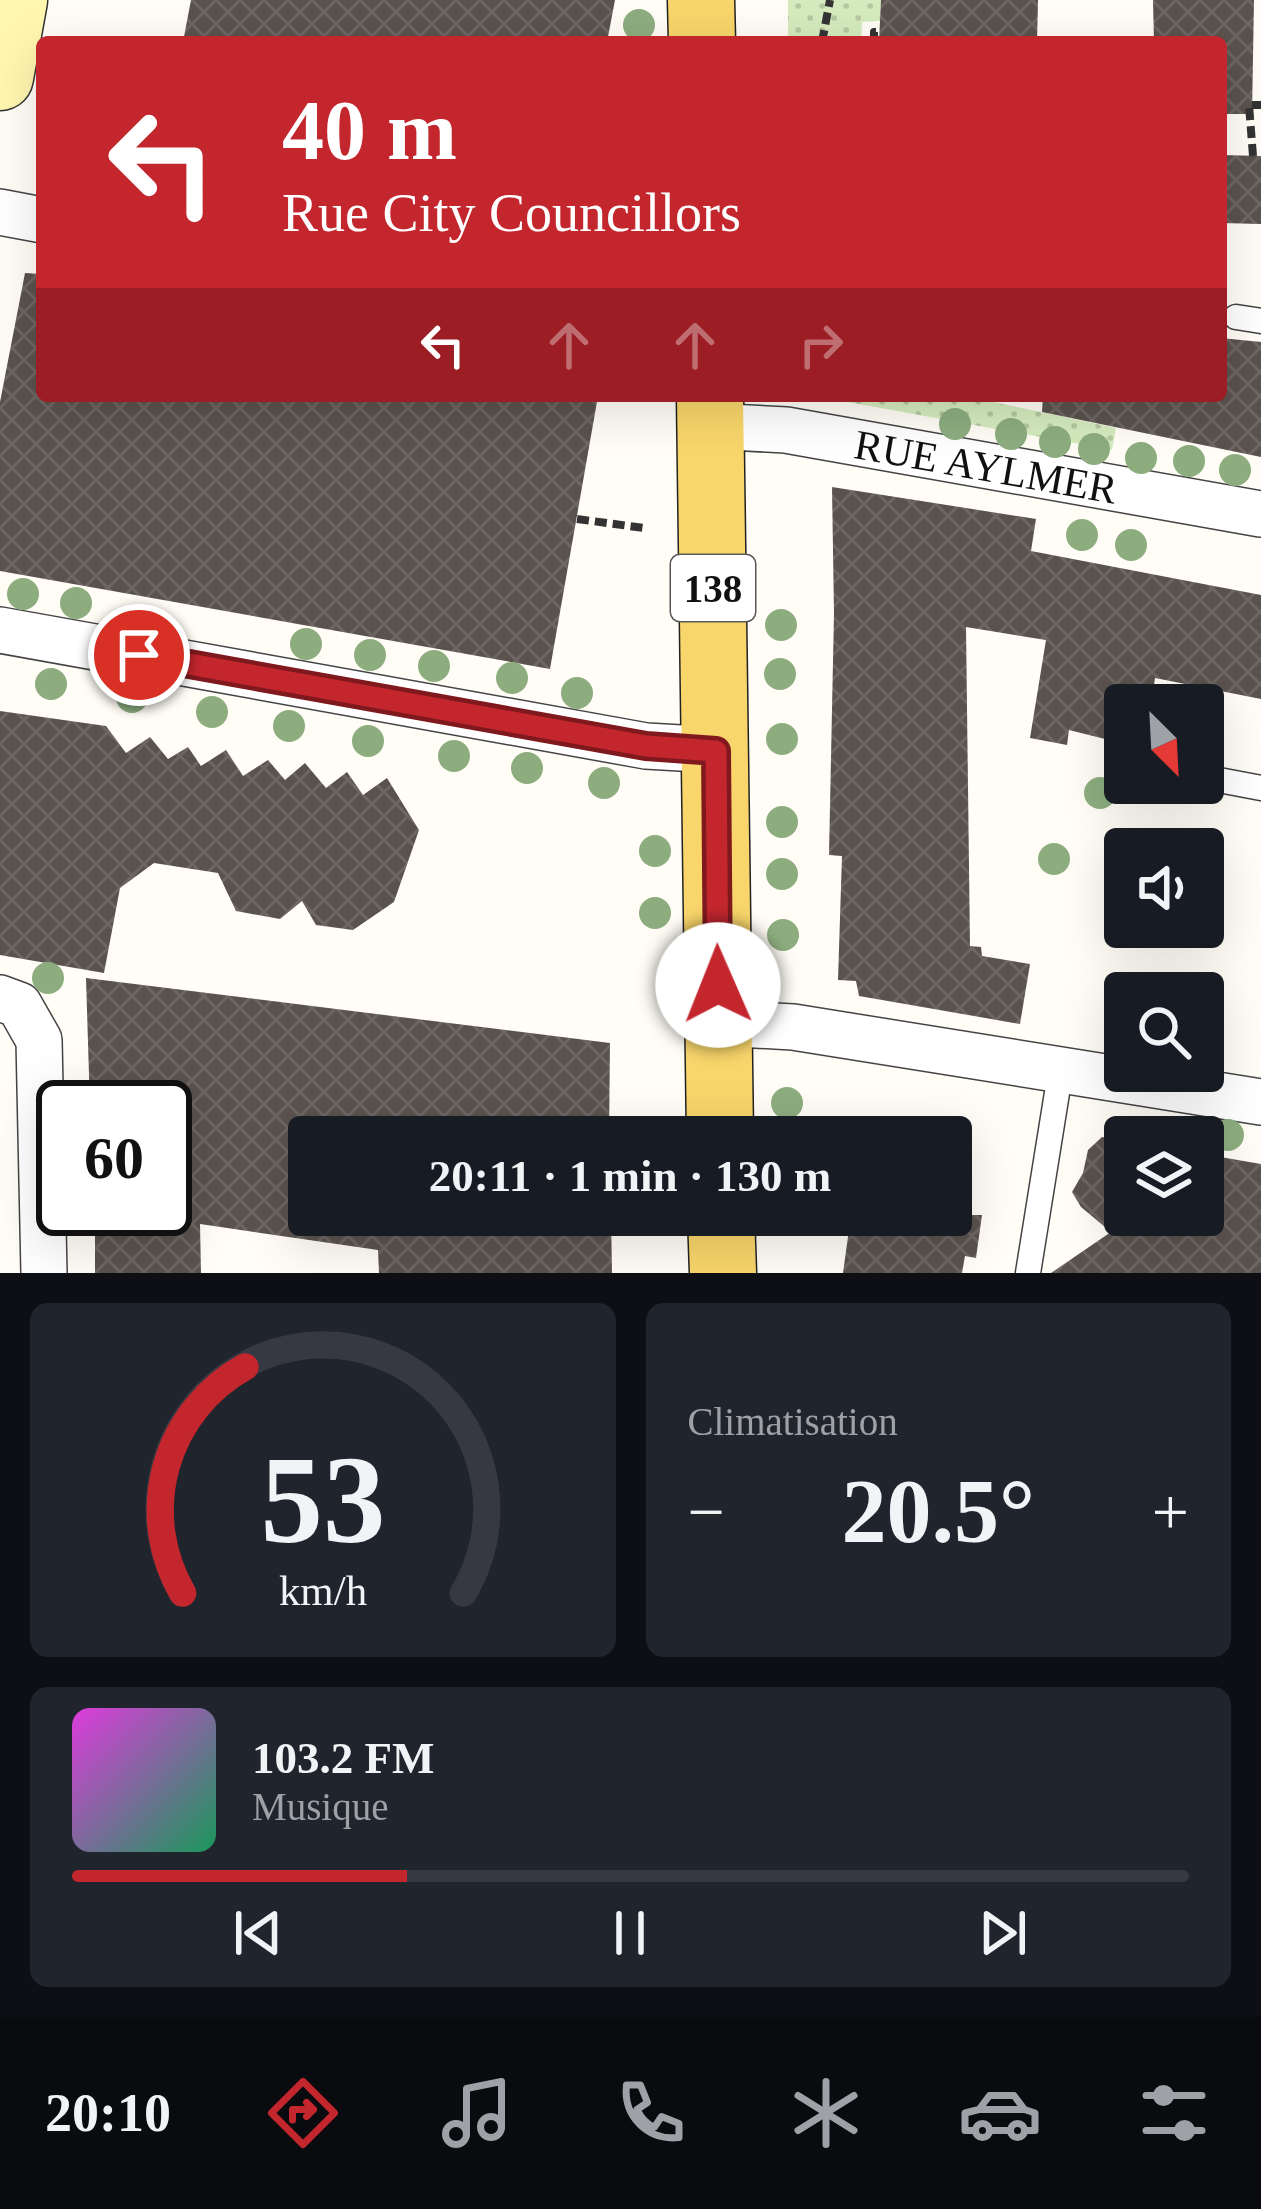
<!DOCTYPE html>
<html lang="fr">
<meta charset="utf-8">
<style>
body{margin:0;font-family:"Times New Roman",serif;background:#20242c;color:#f1f3f6;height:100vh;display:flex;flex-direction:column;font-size:45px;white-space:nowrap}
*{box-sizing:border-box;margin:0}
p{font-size:39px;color:#9ea1a6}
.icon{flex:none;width:66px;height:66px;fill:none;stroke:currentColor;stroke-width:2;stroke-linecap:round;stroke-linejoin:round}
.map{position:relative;height:1273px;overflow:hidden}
.panel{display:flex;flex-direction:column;gap:30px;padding:30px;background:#0d0f14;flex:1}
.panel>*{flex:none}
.hud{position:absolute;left:36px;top:36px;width:1191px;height:366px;border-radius:12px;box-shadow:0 12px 48px #0002;background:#c4262e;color:#fff;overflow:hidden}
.needle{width:78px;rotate:156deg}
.buttons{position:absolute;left:1104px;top:684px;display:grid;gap:24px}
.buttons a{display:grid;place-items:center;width:120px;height:120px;border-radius:12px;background:#171b24;box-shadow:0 12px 48px #0002;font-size:60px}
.speed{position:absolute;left:36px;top:1080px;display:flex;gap:24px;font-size:60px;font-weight:700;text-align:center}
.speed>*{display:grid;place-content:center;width:156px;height:156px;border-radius:50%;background:#171b24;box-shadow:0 12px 48px #0002;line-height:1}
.speed .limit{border:6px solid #111;border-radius:18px;background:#fff;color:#111}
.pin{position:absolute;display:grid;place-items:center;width:102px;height:102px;color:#fff;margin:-51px;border:6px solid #fff;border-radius:50%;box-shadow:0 3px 12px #0007}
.me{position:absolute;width:132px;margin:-66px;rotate:359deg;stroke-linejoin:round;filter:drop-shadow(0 0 9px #0008)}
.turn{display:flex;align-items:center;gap:42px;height:252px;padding:0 48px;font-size:54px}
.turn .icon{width:156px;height:156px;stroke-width:2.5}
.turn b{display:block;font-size:84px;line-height:102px}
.lanes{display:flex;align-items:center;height:114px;padding:0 48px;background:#0003;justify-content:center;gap:60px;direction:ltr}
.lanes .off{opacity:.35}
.big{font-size:90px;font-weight:700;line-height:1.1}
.panel .card{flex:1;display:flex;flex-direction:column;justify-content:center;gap:18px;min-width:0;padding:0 42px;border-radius:18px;background:#20242c}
.panel .dial{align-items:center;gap:0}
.dial svg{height:312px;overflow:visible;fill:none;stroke:#363941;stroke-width:7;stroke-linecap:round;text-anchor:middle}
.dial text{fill:#f1f3f6;stroke:none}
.song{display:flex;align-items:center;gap:36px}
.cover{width:144px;height:144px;border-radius:18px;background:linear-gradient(135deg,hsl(300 70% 55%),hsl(150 70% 35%))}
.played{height:12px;border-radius:6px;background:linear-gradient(90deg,#c4262e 30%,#363941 30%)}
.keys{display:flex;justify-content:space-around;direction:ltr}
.heat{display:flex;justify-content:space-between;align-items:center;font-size:66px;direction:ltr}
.panel .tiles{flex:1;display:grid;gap:30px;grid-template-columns:1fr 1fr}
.card:last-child{grid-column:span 2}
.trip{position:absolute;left:288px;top:1116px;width:684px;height:120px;border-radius:12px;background:#171b24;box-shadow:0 12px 48px #0002;font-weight:700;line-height:120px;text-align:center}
.tab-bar{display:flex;height:192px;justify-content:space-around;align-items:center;background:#090b0e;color:#9ea1a6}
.tab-bar .icon{width:84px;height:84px}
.tab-bar .on{color:#c4262e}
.tab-bar b{font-size:54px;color:#f1f3f6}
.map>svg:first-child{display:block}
</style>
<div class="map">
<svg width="1261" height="1273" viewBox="0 0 1261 1273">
<defs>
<pattern id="grass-dots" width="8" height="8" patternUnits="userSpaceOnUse" patternTransform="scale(3)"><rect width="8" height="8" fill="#d5ebbd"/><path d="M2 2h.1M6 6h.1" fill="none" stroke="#b6c8a1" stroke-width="1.8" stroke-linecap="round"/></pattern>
<pattern id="building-cross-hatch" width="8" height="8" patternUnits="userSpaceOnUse" patternTransform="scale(3)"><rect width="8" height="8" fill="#5a524d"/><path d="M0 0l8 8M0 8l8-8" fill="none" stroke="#6d6662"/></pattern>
</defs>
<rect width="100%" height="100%" fill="#fffdf5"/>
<path fill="url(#grass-dots)" d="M788 0H881L880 21 862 22 861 42H788Z
M815 396H965L1116 428 1112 450Z"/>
<path fill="url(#building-cross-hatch)" d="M191 0H615L607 42H183Z
M881 0H1038L1037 42H879Z
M1153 0H1254L1252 114H1221V42H1154Z
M1221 155 1261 156V224L1221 223Z
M25 273 42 274V396H598L550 669 0 571V402Z
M1221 338 1261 342V457L1042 412 1043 396H1221Z
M832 487 1036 519 1031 551 1261 595V699L1155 678 1151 705H1125V737L1110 735 1109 740 1069 730 1067 745 1030 738 1046 640 966 627 970 946 981 947 982 956 1030 964 1020 1024 859 996 856 981 838 980 842 856 829 855 834 613Z
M0 711 106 726 126 753 150 737 168 759 188 747 201 766 226 750 243 776 268 760 285 780 305 763 326 788 347 772 363 795 387 778 419 830 394 902 353 930 316 925 302 901 280 919 236 911 218 873 154 863 120 888 104 973 0 955Z
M86 978 610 1043 609 1137H309V1215H611L612 1273H379L378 1250 200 1224 201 1273H95V1209H165V1107H90Z
M1102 1137 1125 1141V1215H1203V1154L1261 1164V1273H1051L1111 1232 1081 1207 1072 1192 1083 1173 1088 1150Z
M851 1215H982L976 1258 965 1256 962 1273H843Z"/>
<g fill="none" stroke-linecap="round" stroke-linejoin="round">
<defs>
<path id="lane" d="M1236 317 1261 321
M1203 777 1261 788
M1028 1273 1061 1068"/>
<path id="street" d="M0 212 42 220
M710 426 786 430 1261 514
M0 630 646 746 716 750
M0 998 19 1005 39 1040 44 1273
M719 1023 793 1027 1261 1102"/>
<path id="secondary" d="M0 77 14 0"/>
<path id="primary" d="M701 0 702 42
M710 396 720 1137
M721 1215 723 1273"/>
</defs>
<use href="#lane" stroke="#444" stroke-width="27"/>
<use href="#street" stroke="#444" stroke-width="48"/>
<use href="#secondary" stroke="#333" stroke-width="69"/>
<use href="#primary" stroke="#222" stroke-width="69"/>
<path stroke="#333" stroke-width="8" stroke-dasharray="12 6" stroke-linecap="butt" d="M822 42 830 0
M874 42V32H880
M1253 156 1249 105H1261
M577 519 644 528"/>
<use href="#lane" stroke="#fff" stroke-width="24"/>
<use href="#street" stroke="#fff" stroke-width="45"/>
<use href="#secondary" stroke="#fff6b0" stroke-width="66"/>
<use href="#primary" stroke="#f9d66b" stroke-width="66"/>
</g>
<g fill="#8dad7f">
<circle cx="639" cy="25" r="16"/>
<circle cx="955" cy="424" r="16"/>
<circle cx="1011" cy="434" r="16"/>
<circle cx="1055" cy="442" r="16"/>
<circle cx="1094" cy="449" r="16"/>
<circle cx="1141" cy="458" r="16"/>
<circle cx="1189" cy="461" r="16"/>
<circle cx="1235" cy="470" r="16"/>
<circle cx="1082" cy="535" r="16"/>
<circle cx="1131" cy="545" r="16"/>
<circle cx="23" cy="594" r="16"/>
<circle cx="76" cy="603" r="16"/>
<circle cx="781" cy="625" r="16"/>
<circle cx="306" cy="644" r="16"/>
<circle cx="370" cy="655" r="16"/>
<circle cx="434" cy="666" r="16"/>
<circle cx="780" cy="674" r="16"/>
<circle cx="512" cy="678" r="16"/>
<circle cx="51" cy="684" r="16"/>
<circle cx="577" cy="693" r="16"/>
<circle cx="132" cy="697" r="16"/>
<circle cx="212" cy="712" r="16"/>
<circle cx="289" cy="726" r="16"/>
<circle cx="782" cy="739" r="16"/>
<circle cx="368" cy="741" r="16"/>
<circle cx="454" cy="756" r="16"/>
<circle cx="527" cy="768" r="16"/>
<circle cx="604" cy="783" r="16"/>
<circle cx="1100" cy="793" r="16"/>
<circle cx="782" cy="822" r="16"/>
<circle cx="655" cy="851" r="16"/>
<circle cx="1054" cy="859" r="16"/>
<circle cx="782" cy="874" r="16"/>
<circle cx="655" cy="913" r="16"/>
<circle cx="783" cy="935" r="16"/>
<circle cx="48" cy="978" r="16"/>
<circle cx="787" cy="1103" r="16"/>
<circle cx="1228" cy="1135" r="16"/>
</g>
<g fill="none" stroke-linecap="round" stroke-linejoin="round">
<defs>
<path id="route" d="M139 655 646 746 716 751 718 985"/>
</defs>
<use href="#route" stroke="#7f191e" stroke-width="30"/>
<use href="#route" stroke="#c4262e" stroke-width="21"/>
</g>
<g text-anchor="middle" stroke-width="12" stroke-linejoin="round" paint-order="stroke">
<rect fill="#fff" stroke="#585858" stroke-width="3" x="671" y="555" width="84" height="66" rx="9"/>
<g font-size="39" font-weight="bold" fill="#111">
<text x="713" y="602">138</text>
</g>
<g font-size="42" fill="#111" stroke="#fff">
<text transform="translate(986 466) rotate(10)" y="15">RUE AYLMER</text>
</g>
</g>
</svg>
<div class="buttons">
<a><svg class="needle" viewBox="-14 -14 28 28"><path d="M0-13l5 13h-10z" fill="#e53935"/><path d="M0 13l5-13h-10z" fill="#9ea1a6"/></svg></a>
<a><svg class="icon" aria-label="sound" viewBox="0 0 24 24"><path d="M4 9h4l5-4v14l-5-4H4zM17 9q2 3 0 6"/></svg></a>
<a><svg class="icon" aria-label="search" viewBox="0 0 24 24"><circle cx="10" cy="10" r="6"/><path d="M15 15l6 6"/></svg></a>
<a><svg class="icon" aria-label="layers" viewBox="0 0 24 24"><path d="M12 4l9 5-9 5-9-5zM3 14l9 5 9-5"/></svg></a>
</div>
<div class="speed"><div class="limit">60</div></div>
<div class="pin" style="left:139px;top:655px;background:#d93025"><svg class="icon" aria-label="arrive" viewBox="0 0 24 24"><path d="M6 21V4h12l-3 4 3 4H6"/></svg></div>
<svg class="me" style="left:718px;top:985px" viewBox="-20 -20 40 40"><circle r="19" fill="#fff"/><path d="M0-13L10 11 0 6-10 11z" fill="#c4262e"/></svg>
<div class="trip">20:11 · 1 min · 130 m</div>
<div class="hud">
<div class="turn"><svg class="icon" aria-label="left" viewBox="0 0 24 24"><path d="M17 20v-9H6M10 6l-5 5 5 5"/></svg><div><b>40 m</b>Rue City Councillors</div></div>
<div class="lanes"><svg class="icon" aria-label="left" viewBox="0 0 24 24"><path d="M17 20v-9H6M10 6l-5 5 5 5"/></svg><svg class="icon off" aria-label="ahead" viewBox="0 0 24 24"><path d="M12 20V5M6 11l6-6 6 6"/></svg><svg class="icon off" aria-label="ahead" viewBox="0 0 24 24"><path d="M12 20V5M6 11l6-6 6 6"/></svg><svg class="icon off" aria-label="right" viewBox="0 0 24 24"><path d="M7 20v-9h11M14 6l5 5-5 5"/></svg></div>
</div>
</div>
<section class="panel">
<div class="tiles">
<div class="card dial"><svg viewBox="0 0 100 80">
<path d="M14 69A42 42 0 1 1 86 69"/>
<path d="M14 69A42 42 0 0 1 30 11" stroke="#c4262e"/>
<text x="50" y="56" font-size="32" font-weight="700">53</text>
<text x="50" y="72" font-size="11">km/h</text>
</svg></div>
<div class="card"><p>Climatisation</p>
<div class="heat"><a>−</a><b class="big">20.5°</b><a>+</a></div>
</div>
<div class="card">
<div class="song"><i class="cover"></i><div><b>103.2 FM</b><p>Musique</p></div></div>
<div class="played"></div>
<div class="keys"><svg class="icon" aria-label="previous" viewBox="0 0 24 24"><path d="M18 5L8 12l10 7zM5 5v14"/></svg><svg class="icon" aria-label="pause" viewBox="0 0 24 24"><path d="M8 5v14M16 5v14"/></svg><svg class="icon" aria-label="next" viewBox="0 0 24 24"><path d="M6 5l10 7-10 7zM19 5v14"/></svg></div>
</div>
</div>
</section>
<nav class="tab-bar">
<b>20:10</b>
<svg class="icon on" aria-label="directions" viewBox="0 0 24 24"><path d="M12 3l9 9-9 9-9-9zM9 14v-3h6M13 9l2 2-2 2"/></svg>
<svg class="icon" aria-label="music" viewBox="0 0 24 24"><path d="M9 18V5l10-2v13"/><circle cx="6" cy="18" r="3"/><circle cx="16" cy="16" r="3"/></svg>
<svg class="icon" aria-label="phone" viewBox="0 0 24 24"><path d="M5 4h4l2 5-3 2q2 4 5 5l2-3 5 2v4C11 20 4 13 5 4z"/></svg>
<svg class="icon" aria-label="climate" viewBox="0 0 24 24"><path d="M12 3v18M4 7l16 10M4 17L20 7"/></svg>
<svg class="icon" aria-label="car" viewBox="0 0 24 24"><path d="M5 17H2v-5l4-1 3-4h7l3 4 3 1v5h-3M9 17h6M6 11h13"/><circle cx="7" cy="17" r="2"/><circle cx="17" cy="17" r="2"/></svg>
<svg class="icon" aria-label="filters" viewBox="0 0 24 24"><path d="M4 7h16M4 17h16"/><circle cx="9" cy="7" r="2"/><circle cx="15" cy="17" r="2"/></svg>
</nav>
